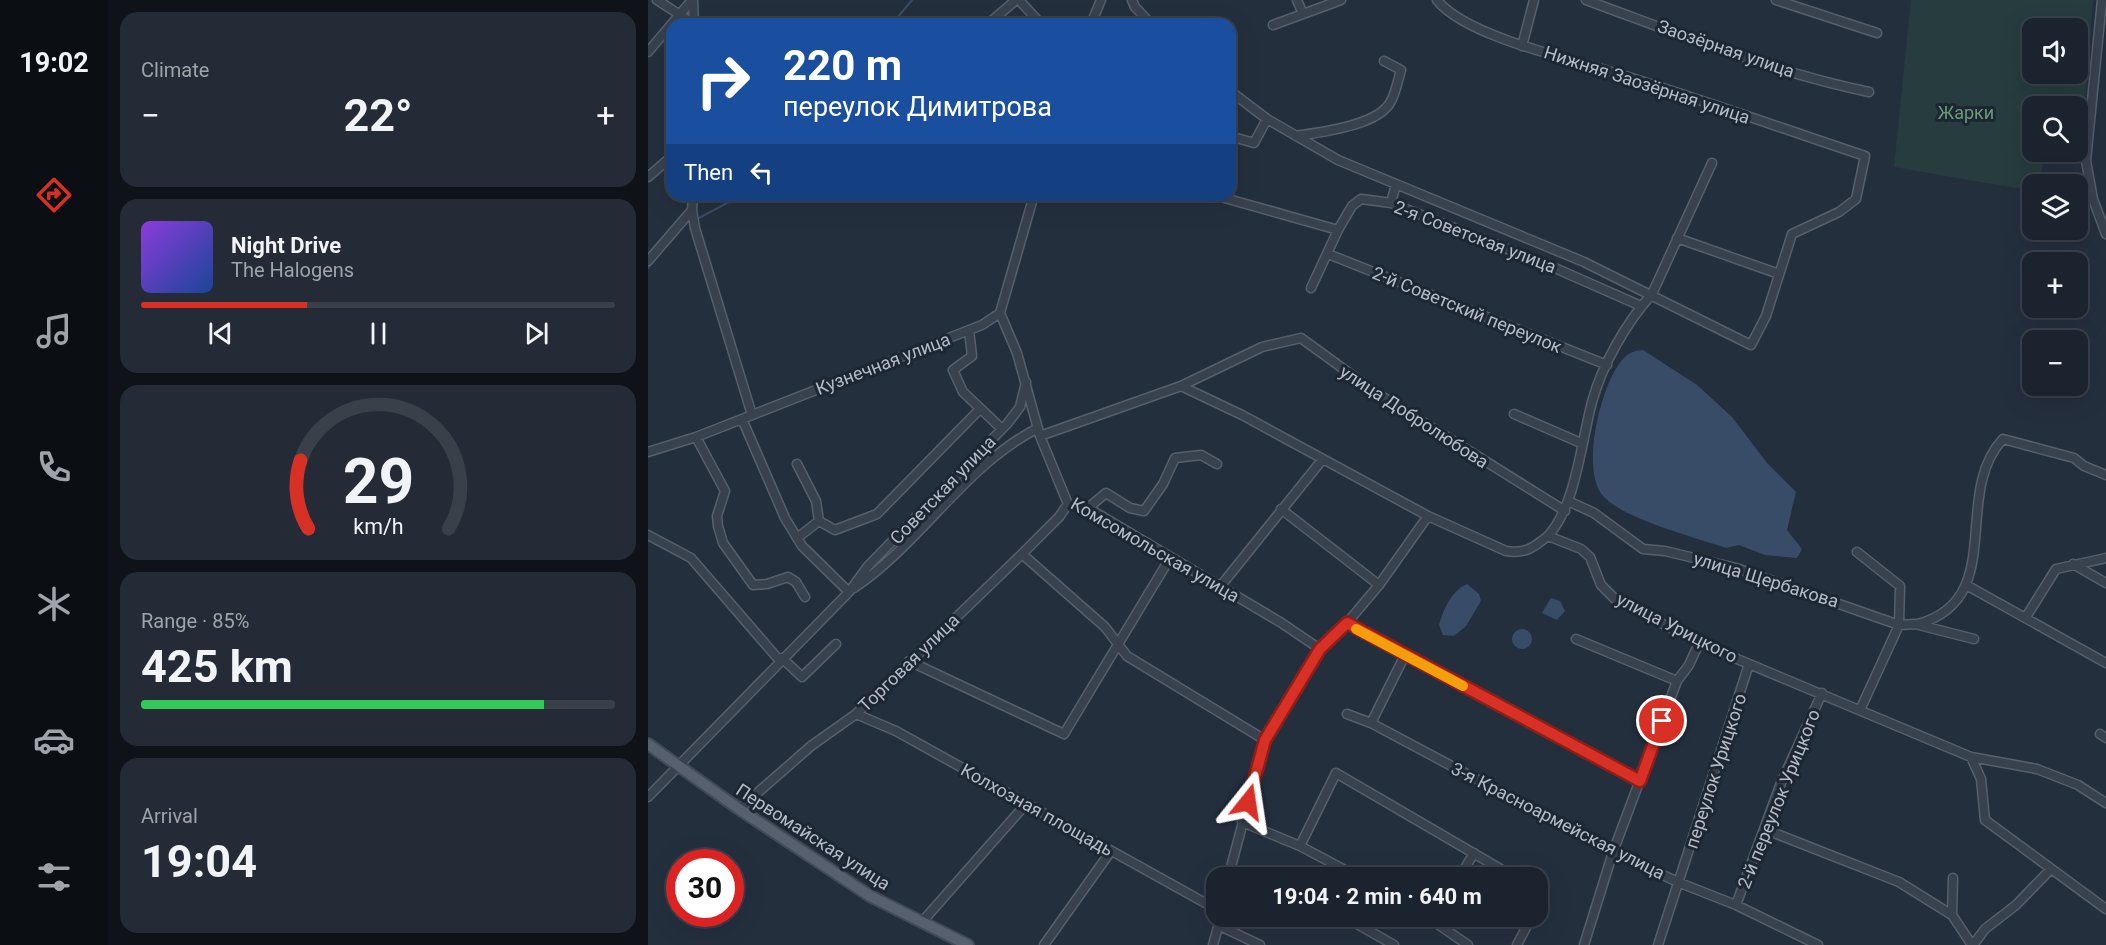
<!DOCTYPE html>
<meta charset="utf-8">
<style>
body{margin:0;font-family:Roboto,sans-serif;background:#242b36;color:#f1f3f6;height:100vh;display:flex;flex-direction:column;font-size:22px;white-space:nowrap}
*{box-sizing:border-box;margin:0}
p{font-size:20px;color:#a0a4aa}
.icon{flex:none;width:33px;height:33px;fill:none;stroke:currentColor;stroke-width:2;stroke-linecap:round;stroke-linejoin:round}
.map{position:relative;flex:1;overflow:hidden}
.sheet{display:flex;flex-direction:column;gap:12px;padding:12px;background:#0f1319;width:540px}
.sheet>*{flex:none}
.guide{position:absolute;left:18px;top:18px;width:570px;height:183px;border-radius:18px;box-shadow:0 6px 24px #0002,0 0 0 2px #39404a;background:#1a4fa0;color:#fff;overflow:hidden}
.buttons{position:absolute;left:1374px;top:18px;display:grid;gap:12px}
.buttons a{display:grid;place-items:center;width:66px;height:66px;border-radius:12px;background:#1b232e;box-shadow:0 6px 24px #0002,0 0 0 2px #39404a;font-size:30px}
.speed{position:absolute;left:18px;top:849px;display:flex;gap:12px;font-size:30px;font-weight:700;text-align:center}
.speed>*{display:grid;place-content:center;width:78px;height:78px;border-radius:50%;background:#1b232e;box-shadow:0 6px 24px #0002,0 0 0 2px #39404a;line-height:1}
.speed .limit{border:9px solid #d22;background:#fff;color:#111}
.pin{position:absolute;display:grid;place-items:center;width:51px;height:51px;color:#fff;margin:-26px;border:3px solid #fff;border-radius:50%;box-shadow:0 2px 6px #0007}
.me{position:absolute;width:66px;margin:-33px;rotate:15deg;stroke-linejoin:round;filter:drop-shadow(0 0 4px #0008)}
.turn{display:flex;align-items:center;gap:21px;height:126px;padding:0 18px;font-size:27px}
.turn .icon{width:78px;height:78px;stroke-width:2.5}
.turn b{display:block;font-size:42px;line-height:51px}
.then{display:flex;align-items:center;height:57px;padding:0 18px;background:#0003;gap:12px;font-size:22px}
.big{font-size:45px;font-weight:700;line-height:1.1}
.sheet .widget{flex:1;display:flex;flex-direction:column;justify-content:center;gap:9px;min-width:0;padding:0 21px;border-radius:18px;background:#242b36}
.sheet .dial{align-items:center;gap:0}
.dial svg{height:156px;overflow:visible;fill:none;stroke:#39404a;stroke-width:7;stroke-linecap:round;text-anchor:middle}
.dial text{fill:#f1f3f6;stroke:none}
.song{display:flex;align-items:center;gap:18px}
.cover{width:72px;height:72px;border-radius:9px;background:linear-gradient(135deg,hsl(270 70% 55%),hsl(220 70% 35%))}
.played{height:6px;border-radius:3px;background:linear-gradient(90deg,#d93025 35%,#39404a 35%)}
.keys{display:flex;justify-content:space-around;direction:ltr}
.heat{display:flex;justify-content:space-between;align-items:center;font-size:33px;direction:ltr}
.charge{height:9px;border-radius:4px;background:linear-gradient(90deg,#34c759 85%,#39404a 0)}
.trip{position:absolute;left:558px;top:867px;width:342px;height:60px;border-radius:18px;background:#1b232e;box-shadow:0 6px 24px #0002,0 0 0 2px #39404a;font-weight:700;line-height:60px;text-align:center}
main{display:flex;flex:1;min-height:0}
.menu{display:flex;flex-direction:column;width:108px;justify-content:space-around;align-items:center;background:#0b0e12;color:#a0a4aa}
.menu .icon{width:42px;height:42px}
.menu .active{color:#d93025}
.menu b{font-size:27px;color:#f1f3f6}
.map>svg:first-child{display:block}
</style>
<main>
<nav class="menu">
<b>19:02</b>
<svg class="icon active" aria-label="directions" viewBox="0 0 24 24"><path d="M12 3l9 9-9 9-9-9zM9 14v-3h6M13 9l2 2-2 2"/></svg>
<svg class="icon" aria-label="music" viewBox="0 0 24 24"><path d="M9 18V5l10-2v13"/><circle cx="6" cy="18" r="3"/><circle cx="16" cy="16" r="3"/></svg>
<svg class="icon" aria-label="phone" viewBox="0 0 24 24"><path d="M5 4h4l2 5-3 2q2 4 5 5l2-3 5 2v4C11 20 4 13 5 4z"/></svg>
<svg class="icon" aria-label="climate" viewBox="0 0 24 24"><path d="M12 3v18M4 7l16 10M4 17L20 7"/></svg>
<svg class="icon" aria-label="car" viewBox="0 0 24 24"><path d="M5 17H2v-5l4-1 3-4h7l3 4 3 1v5h-3M9 17h6M6 11h13"/><circle cx="7" cy="17" r="2"/><circle cx="17" cy="17" r="2"/></svg>
<svg class="icon" aria-label="filters" viewBox="0 0 24 24"><path d="M4 7h16M4 17h16"/><circle cx="9" cy="7" r="2"/><circle cx="15" cy="17" r="2"/></svg>
</nav>
<section class="sheet">
<div class="widget"><p>Climate</p>
<div class="heat"><a>−</a><b class="big">22°</b><a>+</a></div>
</div>
<div class="widget">
<div class="song"><i class="cover"></i><div><b>Night Drive</b><p>The Halogens</p></div></div>
<div class="played"></div>
<div class="keys"><svg class="icon" aria-label="previous" viewBox="0 0 24 24"><path d="M18 5L8 12l10 7zM5 5v14"/></svg><svg class="icon" aria-label="pause" viewBox="0 0 24 24"><path d="M8 5v14M16 5v14"/></svg><svg class="icon" aria-label="next" viewBox="0 0 24 24"><path d="M6 5l10 7-10 7zM19 5v14"/></svg></div>
</div>
<div class="widget dial"><svg viewBox="0 0 100 80">
<path d="M14 69A42 42 0 1 1 86 69"/>
<path d="M14 69A42 42 0 0 1 10 34" stroke="#d93025"/>
<text x="50" y="56" font-size="32" font-weight="700">29</text>
<text x="50" y="72" font-size="11">km/h</text>
</svg></div>
<div class="widget"><p>Range · 85%</p><b class="big">425 km</b><div class="charge"></div></div>
<div class="widget"><p>Arrival</p><b class="big">19:04</b></div>
</section>
<div class="map">
<svg width="1458" height="945" viewBox="0 0 1458 945">
<rect width="100%" height="100%" fill="#242f3e"/>
<path fill="#263c3f" fill-rule="evenodd" d="M1263 0H1445L1435 128 1430 129V106H1384V152H1397L1391 184 1368 188 1246 167ZM1384 28H1430V74H1384Z"/>
<path fill="#394c67" d="M995 350 1049 385 1084 417 1119 463 1148 492 1139 530 1154 549 1149 558 1117 555 1091 545 1078 548C1049 538 976 519 956 497 931 472 953 383 975 359 981 352 987 351 995 350Z
M819 584 831 594 833 601 818 626 806 636 795 635 791 625C796 609 803 591 819 584Z
M903 598 912 601 917 611 909 620 894 613Z
M864 639a10 10 0 1 1 20 0a10 10 0 1 1-20 0Z"/>
<g fill="none" stroke-linecap="round" stroke-linejoin="round">
<path stroke="#394c67" stroke-width="2" d="M244 24 264 0
M51 218 94 195
M0 268 13 252"/>
<defs>
<path id="minor" d="M9 0 46 24
M45 0 46 24
M371 0 393 24
M484 0 487 7 503 24
M649 0 655 14
M938 0C1031 34 1124 72 1221 92
M1128 0 1229 33
M1454 0 1438 161 1445 199 1458 234
M340 24 368 0
M443 24 453 0
M625 25 693 0
M874 46 886 0
M0 52 44 0
M582 91 619 119 690 160 936 262 1103 345 1118 316 1144 234 1191 212 1208 199 1217 156C1136 129 1055 100 974 75 927 60 818 37 789 0
M582 136 606 143 619 119
M648 136C672 132 731 126 743 101 748 92 750 80 753 70L736 61
M0 177 24 156
M45 195 44 210 47 228 104 415
M566 195 690 230 704 206 713 199 743 203 900 265 993 306
M743 203 748 184
M1029 238 1131 274
M680 254 959 365
M0 261 44 210
M663 288 690 230
M352 313 369 353 392 436 420 504 440 508 632 622 672 649
M321 330 324 356 305 370 315 392 354 429
M533 386 594 415 780 516 858 551C877 554 885 548 900 536L933 549 942 557 953 585 967 599 1051 643 1323 757 1389 769 1430 785 1458 803
M866 414 933 443
M94 419 137 518 154 546 201 592
M392 436 533 386 614 347 653 338 730 394 917 511
M48 437 77 491 69 516 70 526 75 543 105 585 119 584 140 577 148 582 157 597
M0 452 48 437 334 325 352 313 386 195
M149 464 168 501 171 521
M920 501 946 513 995 549 1017 551 1088 568 1251 625 1267 624 1326 639
M440 508 458 493 482 508 496 511 515 484 527 458 553 455 569 464
M633 509 731 585
M0 535 43 558 132 661
M900 536C928 505 933 443 944 402 954 365 978 323 1004 294L1064 163
M149 538 171 521 187 530 229 514 332 409
M1209 552 1252 586 1251 625 1212 710
M374 554 457 627 479 656 617 740
M1425 564 1458 583
M1320 586 1458 663
M206 588C274 542 316 466 390 428
M571 588 674 460
M1378 617 1408 569 1458 558
M699 623 992 781
M1270 624C1360 599 1303 494 1355 439L1426 458 1436 466 1458 475
M928 639 1029 681
M757 655 723 723 965 852 1032 883 1088 905 1170 945
M134 658 154 677 188 644
M261 661 416 734 522 558
M208 714 248 731 568 909
M699 714 723 723
M1452 734 1458 738
M1323 757 1333 779 1337 820 1458 909
M0 797 201 592 220 566 359 424 372 407 378 382
M91 809 163 746 208 714 374 554 411 517 420 504
M594 822 652 846 712 878
M1116 829 1251 882 1304 915 1324 945
M652 846 688 773 868 878
M580 878 617 740 641 697 672 649 699 623 731 585 780 516
M811 878 826 853
M890 891V905
M1088 905 1133 783 1174 693
M1304 915 1305 878
M695 916 746 945
M778 916 820 945
M274 922 377 805
M572 926 612 945
M396 945 463 851
M565 945 573 916
M869 945 884 916
M936 945 965 852 1029 681 1041 665 1051 643
M1010 945 1101 664
M1325 945 1337 929 1368 905 1403 869"/>
<path id="major" d="M0 744 91 809 222 896 320 945"/>
</defs>
<use href="#minor" stroke="#565f6c" stroke-width="11"/>
<use href="#major" stroke="#414a57" stroke-width="14"/>
<use href="#minor" stroke="#38414e" stroke-width="8"/>
<use href="#major" stroke="#56606e" stroke-width="10"/>
</g>
<g fill="none" stroke-linecap="round" stroke-linejoin="round">
<defs>
<path id="route" d="M600 802 617 740 672 649 699 623 992 781 1014 721"/>
</defs>
<use href="#route" stroke="#8d1f18" stroke-width="15"/>
<use href="#route" stroke="#d93025" stroke-width="10"/>
<path stroke="#f59e0b" stroke-width="10" d="M708 629 815 686"/>
</g>
<g text-anchor="middle" stroke-width="6" stroke-linejoin="round" paint-order="stroke">
<g font-size="18" fill="#b4bcc9" stroke="#1d2633">
<text transform="translate(1078 49) rotate(19)" y="6">Заозёрная улица</text>
<text transform="translate(999 85) rotate(18)" y="6">Нижняя Заозёрная улица</text>
<text transform="translate(827 237) rotate(21)" y="6">2-я Советская улица</text>
<text transform="translate(819 310) rotate(22)" y="6">2-й Советский переулок</text>
<text transform="translate(235 364) rotate(-21)" y="6">Кузнечная улица</text>
<text transform="translate(766 417) rotate(33)" y="6">улица Добролюбова</text>
<text transform="translate(295 490) rotate(-46)" y="6">Советская улица</text>
<text transform="translate(507 550) rotate(30)" y="6">Комсомольская улица</text>
<text transform="translate(1118 580) rotate(17)" y="6">улица Щербакова</text>
<text transform="translate(1029 628) rotate(27)" y="6">улица Урицкого</text>
<text transform="translate(261 663) rotate(-44)" y="6">Торговая улица</text>
<text transform="translate(1068 771) rotate(-72)" y="6">переулок Урицкого</text>
<text transform="translate(1131 799) rotate(-68)" y="6">2-й переулок Урицкого</text>
<text transform="translate(389 810) rotate(29)" y="6">Колхозная площадь</text>
<text transform="translate(910 821) rotate(27)" y="6">3-я Красноармейская улица</text>
<text transform="translate(165 837) rotate(33)" y="6">Первомайская улица</text>
</g>
<g font-size="18" fill="#6b9a76" stroke="#1d2633">
<text x="1318" y="119">Жарки</text>
</g>
</g>
</svg>
<div class="buttons">
<a><svg class="icon" aria-label="sound" viewBox="0 0 24 24"><path d="M4 9h4l5-4v14l-5-4H4zM17 9q2 3 0 6"/></svg></a>
<a><svg class="icon" aria-label="search" viewBox="0 0 24 24"><circle cx="10" cy="10" r="6"/><path d="M15 15l6 6"/></svg></a>
<a><svg class="icon" aria-label="layers" viewBox="0 0 24 24"><path d="M12 4l9 5-9 5-9-5zM3 14l9 5 9-5"/></svg></a>
<a>+</a>
<a>−</a>
</div>
<div class="speed"><div class="limit">30</div></div>
<div class="pin" style="left:1014px;top:721px;background:#d93025"><svg class="icon" aria-label="arrive" viewBox="0 0 24 24"><path d="M6 21V4h12l-3 4 3 4H6"/></svg></div>
<svg class="me" style="left:600px;top:802px" viewBox="-20 -20 40 40"><path d="M0-17L14 15 0 8-14 15z" fill="#d93025" stroke="#fff" stroke-width="4"/></svg>
<div class="trip">19:04 · 2 min · 640 m</div>
<div class="guide">
<div class="turn"><svg class="icon" aria-label="right" viewBox="0 0 24 24"><path d="M7 20v-9h11M14 6l5 5-5 5"/></svg><div><b>220 m</b>переулок Димитрова</div></div>
<div class="then">Then<svg class="icon" aria-label="left" viewBox="0 0 24 24"><path d="M17 20v-9H6M10 6l-5 5 5 5"/></svg></div>
</div>
</div>
</main>
